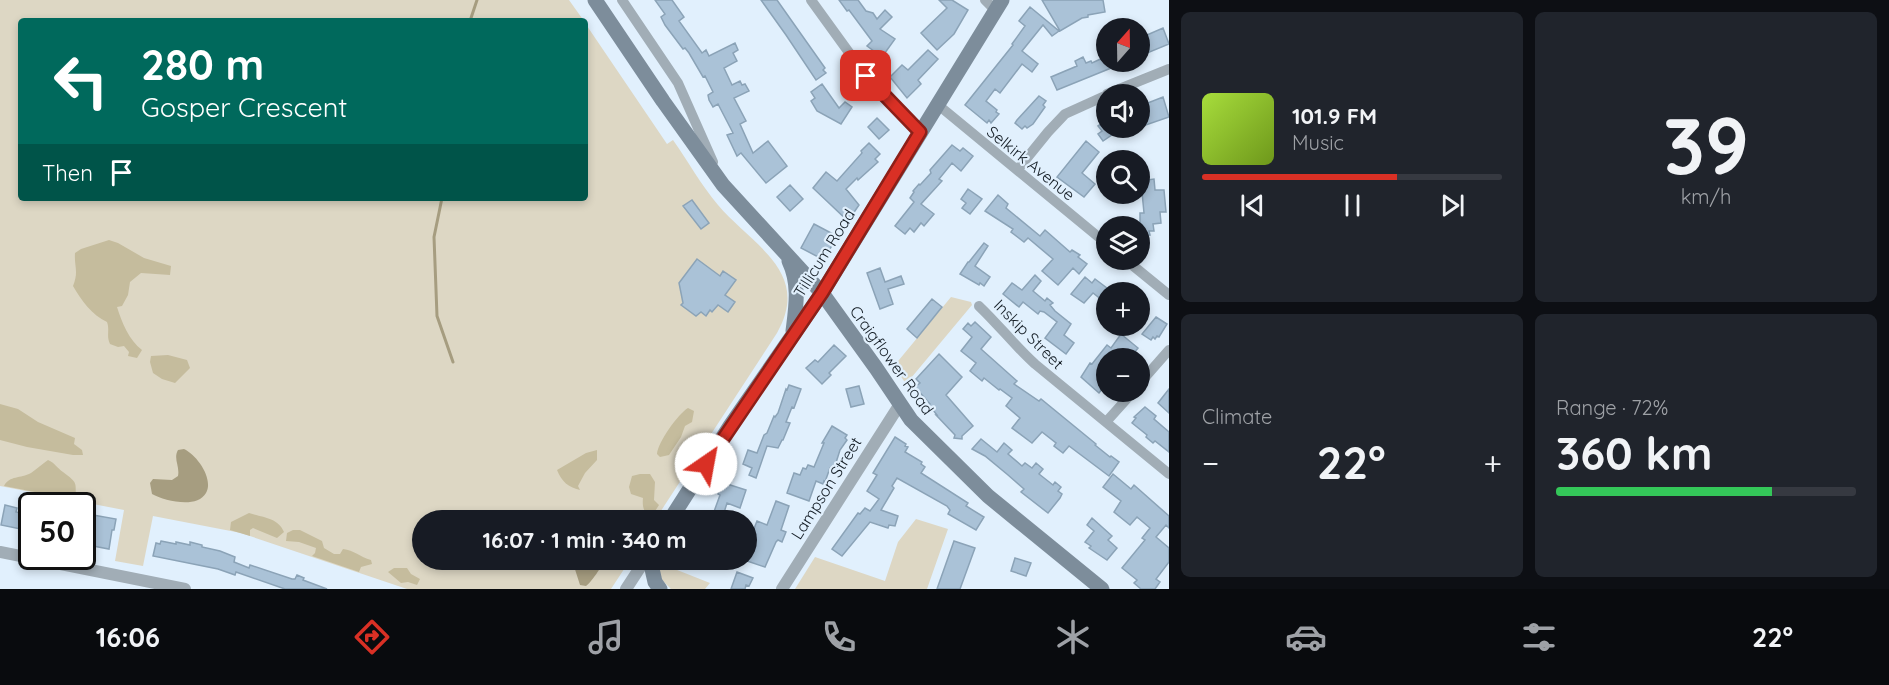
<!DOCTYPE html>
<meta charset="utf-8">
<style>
body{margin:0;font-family:Quicksand,sans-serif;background:#20242c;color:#f1f3f6;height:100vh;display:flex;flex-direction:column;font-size:22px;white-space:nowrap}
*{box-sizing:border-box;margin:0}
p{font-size:20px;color:#9ea1a6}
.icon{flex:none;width:33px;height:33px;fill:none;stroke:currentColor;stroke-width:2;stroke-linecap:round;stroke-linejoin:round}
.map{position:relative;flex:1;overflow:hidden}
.details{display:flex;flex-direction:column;gap:12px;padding:12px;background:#0d0f14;width:720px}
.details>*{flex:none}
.guide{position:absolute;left:18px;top:18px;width:570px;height:183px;border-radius:6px;box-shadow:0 3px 9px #0003;background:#00695c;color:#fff;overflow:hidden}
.needle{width:39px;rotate:20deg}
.fabs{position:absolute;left:1096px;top:18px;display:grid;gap:12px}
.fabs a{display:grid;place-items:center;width:54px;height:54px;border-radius:50%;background:#171b24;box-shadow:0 3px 9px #0003;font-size:30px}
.speed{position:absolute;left:18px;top:492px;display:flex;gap:12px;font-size:30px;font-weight:700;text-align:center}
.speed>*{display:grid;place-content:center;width:78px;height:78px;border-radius:50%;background:#171b24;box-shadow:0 3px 9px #0003;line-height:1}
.speed .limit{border:3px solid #111;border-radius:9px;background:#fff;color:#111}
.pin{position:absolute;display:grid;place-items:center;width:51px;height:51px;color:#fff;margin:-26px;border-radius:12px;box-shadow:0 3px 9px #0006}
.me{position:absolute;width:66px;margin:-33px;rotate:33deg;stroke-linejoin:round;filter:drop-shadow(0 0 4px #0008)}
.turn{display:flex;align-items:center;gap:21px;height:126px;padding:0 24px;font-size:27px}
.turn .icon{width:78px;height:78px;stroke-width:2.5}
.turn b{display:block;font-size:42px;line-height:51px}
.then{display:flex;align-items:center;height:57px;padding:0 24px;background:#0003;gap:12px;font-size:22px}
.big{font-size:45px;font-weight:700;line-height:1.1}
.details .tile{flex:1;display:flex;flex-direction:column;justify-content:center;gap:9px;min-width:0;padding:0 21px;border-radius:9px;background:#20242c}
.details .dial{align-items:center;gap:0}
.dial b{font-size:78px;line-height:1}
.song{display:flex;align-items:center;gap:18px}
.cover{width:72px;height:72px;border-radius:9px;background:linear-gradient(135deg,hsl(80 70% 55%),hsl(80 70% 35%))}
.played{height:6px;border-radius:3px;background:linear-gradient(90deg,#d93025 65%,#363941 65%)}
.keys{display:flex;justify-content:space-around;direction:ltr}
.heat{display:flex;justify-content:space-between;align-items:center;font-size:33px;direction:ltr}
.charge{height:9px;border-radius:4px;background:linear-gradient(90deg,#34c759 72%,#363941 0)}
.details .tiles{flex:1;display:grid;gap:12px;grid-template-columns:repeat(2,1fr)}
.trip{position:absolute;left:412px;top:510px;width:345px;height:60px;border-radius:30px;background:#171b24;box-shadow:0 3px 9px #0003;font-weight:700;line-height:60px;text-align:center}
.tab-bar{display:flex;height:96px;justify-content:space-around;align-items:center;background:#090b0e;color:#9ea1a6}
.tab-bar .icon{width:42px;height:42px}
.tab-bar .current{color:#d93025}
.tab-bar b{font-size:27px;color:#f1f3f6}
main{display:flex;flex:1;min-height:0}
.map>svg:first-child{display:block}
</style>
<main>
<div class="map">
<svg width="1169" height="589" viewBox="0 0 1169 589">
<rect width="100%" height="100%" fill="#e1f0fd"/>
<path fill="#ddd7c4" d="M0 0H569L584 21H21V198H585V23L667 144 673 140C688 161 701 185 718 205 751 244 812 272 777 333L655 520H423V560H630L611 589H407L241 533 153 516 143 566 115 561 124 510 0 486Z
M951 297 971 302 972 305 906 384 894 366Z
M916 519 948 529 927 589H795L815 557 885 581 898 542Z
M662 564 710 583 705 589H671L662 580 659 570Z"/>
<path fill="#c5bc9d" d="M109 240 118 243 144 258 171 266 170 275 141 273 130 282 128 295 122 306 117 307C122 323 129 340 142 350L137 358 128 356 129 352 124 346 118 347 110 344C106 336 110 330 107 322 92 315 81 300 73 286 79 271 74 267 75 253L81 249Z
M168 355 187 360 190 368 175 383 162 379 153 373 150 362 151 356Z
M0 404 18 409 38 422 75 438 74 444 82 450 83 455H73L27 447 0 440Z
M688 408 694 411 692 422 685 426 681 437 669 455 660 457 657 454C658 442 678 414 688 408Z
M597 450V460L585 473 578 486 580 490C568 487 562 482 557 470L586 453Z
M48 460C55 463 57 468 63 472 79 484 75 482 76 500L4 486C10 475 20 479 31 473 37 469 42 464 48 460Z
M640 474H650L655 482 654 500 659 505 650 519C644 512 642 507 643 498L631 494 629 487 632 476Z
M249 513C262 517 279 518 284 532L277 538 253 528 250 530V536L230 530 231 522Z
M293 530H300L322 541 324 548 334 554H340L343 549C354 550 360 557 371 560L372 564 361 567 359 572 312 556 315 553 316 548 299 542 286 541 287 533Z
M394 568H407L411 574 420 579 417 585 408 582 401 583 388 572Z"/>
<path fill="#a69d80" d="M184 449C197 455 214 479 206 493 197 509 165 501 152 494L150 483 153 479 172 480 178 476C180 466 173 459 178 450Z
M572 560H605C602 566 591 583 586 586L580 585Z"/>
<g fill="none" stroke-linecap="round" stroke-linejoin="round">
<path stroke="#a69d80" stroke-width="3" d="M470 21 477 0
M442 198 434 237 437 316 453 362"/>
</g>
<path fill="#aac2d7" stroke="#8ba3b7" stroke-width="1.5" d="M655 0H672L684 17 679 21 702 53 706 50 709 56 735 43 738 50 733 53 737 61 724 68 732 85 740 81 742 85 745 84 749 91 734 98 746 121 740 124 753 153 768 141 787 166 766 183 741 153 737 156 727 135 733 133 718 104 713 107 709 100 708 95 713 92 705 76 703 77 689 53 685 48 683 49 665 25 661 17 665 14Z
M761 0H777L825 68 823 70 826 73 816 80 786 35Z
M839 0H858L866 11 873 13 877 19 885 10 892 17 880 29 895 39 882 57 867 46 872 41 849 10 847 11Z
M939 0H952L968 10 954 34 937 50 921 33 947 8Z
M1042 0H1103L1105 12 1088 15V17L1082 18 1060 31Z
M1030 7 1059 31 1052 36 1043 25 1022 51 1038 64 1032 72 1022 64 1000 93 995 89 986 101 997 110 996 112 999 114 991 123 989 120 987 123 965 105 1013 45 1012 44 1025 26 1019 21Z
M1163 28 1169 44 1140 56V38Z
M928 50 938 59 918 80 921 84 907 98 890 77 902 65 908 70Z
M1107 56V62H1126L1057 90 1051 77 1077 66 1075 61 1083 57 1086 63 1091 61 1092 63Z
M822 84 839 108 845 102 852 107 841 124 817 111 811 101 815 98 811 92Z
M1039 96 1046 101 1043 105 1045 107 1033 124 1027 128 1025 126 1022 129 1015 123 1017 120Z
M1163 97 1169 117 1140 127V106Z
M877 118 889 130 879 139 868 127Z
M1107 120V128H1122L1103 141 1098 134 1102 131 1098 126Z
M1086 141 1099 152 1082 173 1095 184 1084 197 1057 177Z
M869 143 880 154 875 159 878 162 858 180 857 178 846 189 859 205 848 221 813 188 826 172 837 181 862 153 861 151Z
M952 145 960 151 963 148 973 156 961 171 952 163 939 179 942 181 921 204 934 214 924 226 921 223 914 232 910 228 905 234 895 226 914 202 910 198 914 192 913 191 919 184 920 185 931 173 930 170Z
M1154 179 1155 190H1164L1166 212H1160L1161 223 1153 224 1154 231H1149L1150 235 1140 236V213H1144L1142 192H1140V181Z
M790 185 803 199 790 211 777 197Z
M968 189 982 199 970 214 962 208 966 203 961 199Z
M998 195 1008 204 1006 208 1040 236 1045 230 1070 252 1072 250 1080 255 1078 257 1087 264 1079 274 1073 268 1058 285 1042 271 1053 259 1028 238 1024 242 1011 232 1013 229 985 211Z
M692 200 709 223 701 229 683 206Z
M814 224 837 236 824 260 801 248Z
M984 243 988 246 975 266 990 277 984 286 980 283 979 285 960 274 968 262H969Z
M697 259 720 276 723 271 736 280 725 295 735 302 728 312 718 305 712 312 710 310 706 316 701 312 696 316 681 305 683 303 679 283Z
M880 268 885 282 901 276 904 284 888 289 893 304 880 309 867 273Z
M1035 275 1041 281 1033 291 1045 301 1047 298 1053 303 1050 305 1055 311 1071 324 1064 335 1074 343 1066 354 1045 338 1057 322 1044 312 1040 311 1038 314 1023 302 1019 307 1003 294 1012 283 1022 290Z
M1085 277 1092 283 1095 279 1107 288V304L1093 293 1084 303 1071 294Z
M932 299 942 307 917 338 907 329Z
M1156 317 1167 324 1159 337 1157 336 1155 339 1153 337 1151 340 1142 334Z
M975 322 991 337 981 349 1017 381 1014 384 1039 401 1041 399 1096 444 1095 445 1110 457 1111 456 1119 462 1109 476 1069 446 1063 453 1054 446 1056 443 1042 432 1032 443 1012 428 1020 418 1006 406 1012 398 1000 389 999 390 984 378 982 381 970 371 976 363 961 351 972 337 963 329 968 323 971 326Z
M1121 334 1138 348 1130 358H1107V383L1099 393 1081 377 1090 363 1092 364 1107 345 1111 348Z
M834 345 846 356 829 373 831 375 822 384 806 368 815 360 818 362Z
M939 354 962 377 946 395 973 426 962 436V439L954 438 955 435 936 415H937L929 405 930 404 915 387 920 383 916 379Z
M789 385 801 389 794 408 792 407 786 422 790 423 783 440H782L778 448 767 446 756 478 749 475 752 468 743 464 748 450 757 453 764 435 767 433 774 416 775 417 778 413 786 389 787 390Z
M859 386 864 404 851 407 846 389Z
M1169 389V413L1158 403Z
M1145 407 1156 416 1154 419 1169 432V452L1155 441 1153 443 1146 437 1147 435 1132 423 1136 418 1134 417Z
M832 426 847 435 845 438 847 440 840 450 834 469 830 468 825 482 824 481 823 484 816 481 809 501 787 493 794 473 800 475 803 468 806 469 808 465 814 467 824 443H822Z
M895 437 906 444 905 446 908 447 905 452 922 462 921 464 925 467 921 473 968 503 966 506 984 517 976 530 948 514 950 510 947 506 897 478 892 486 894 488 881 510 898 516 895 526 889 525 888 528 870 522 842 556 832 549 858 513 860 514 865 508 870 511 879 499 867 491 877 475 873 473Z
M981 439 997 452 1004 443 1012 450 1008 454 1022 466 1025 463 1032 468 1036 463 1043 469 1039 474 1053 485 1055 482 1061 487 1058 491 1062 494 1060 498 1048 513 1021 492 1024 489 1008 475 985 456 972 449Z
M1113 474 1131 489 1134 485 1169 516V528L1166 525 1156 537 1169 548V562L1156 579 1160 582 1155 589H1141L1134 583 1137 580 1122 568 1145 540 1142 538 1150 528 1137 517 1130 525 1114 512 1121 501 1103 487Z
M724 483 746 490 740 508 727 503 723 516 733 520H711L720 495 718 494 721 487 722 488Z
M776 501 789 506 781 530 786 532 782 542 778 540 776 542 765 567 747 561V547L757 521 767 525Z
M5 505 17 508 16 512 32 515V535L20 533 21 529 1 525Z
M93 515 116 519 114 530H112L109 549 82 544V518L92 520Z
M1092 518 1112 536 1108 540 1117 548 1107 560 1089 548 1091 546 1085 542 1094 531 1087 525Z
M161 541 176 544V542L190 545V542L202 545V547L220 551 235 557 234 562 249 568 250 565 292 579H295L297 575 304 578 303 580 327 589H285L236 572 235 575 218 569 153 556 156 543 160 544Z
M954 541 975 548 960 589H937Z
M1015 558 1031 563 1026 576 1011 571Z
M737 572 753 578 749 586 746 585 745 589H731Z"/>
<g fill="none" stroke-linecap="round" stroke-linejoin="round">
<path stroke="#a1adb6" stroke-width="10" d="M622 0 678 83 713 162
M811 0 866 76 920 132
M985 0 995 10
M1107 94 1169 69
M937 104 1107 244
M1018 169 1048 132 1065 114 1107 95
M1126 260 1169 295
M979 306C999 325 1015 346 1035 364L1169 474
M1140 383 1169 350
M1106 422 1133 392"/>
<path stroke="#a1adb6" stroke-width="12" d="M0 552 185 589
M626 589 645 560
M782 589 900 404"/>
<path stroke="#7d8d9b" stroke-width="15" d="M595 0 663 101 723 185 822 293 876 368 911 420 988 496 1102 589
M789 261C800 284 796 307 793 331
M670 520 730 426 822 293 1002 0
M650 560 655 582 660 589"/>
</g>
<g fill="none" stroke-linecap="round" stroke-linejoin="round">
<defs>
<path id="route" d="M706 464 822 293 920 132 866 76"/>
</defs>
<use href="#route" stroke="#8d1f18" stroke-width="15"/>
<use href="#route" stroke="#d93025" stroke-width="10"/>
</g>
<g text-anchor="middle" stroke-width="4.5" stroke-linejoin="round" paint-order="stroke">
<g font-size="16" fill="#151e26" stroke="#e1f0fd">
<text transform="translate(1031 163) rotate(39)" y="6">Selkirk Avenue</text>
<text transform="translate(824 253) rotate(-58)" y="6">Tillicum Road</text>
<text transform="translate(1029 334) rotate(45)" y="6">Inskip Street</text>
<text transform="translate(892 360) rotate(54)" y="6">Craigflower Road</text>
<text transform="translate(826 488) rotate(-58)" y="6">Lampson Street</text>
</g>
</g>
</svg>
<div class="fabs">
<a><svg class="needle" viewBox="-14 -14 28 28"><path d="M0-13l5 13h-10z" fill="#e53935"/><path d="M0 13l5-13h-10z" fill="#9ea1a6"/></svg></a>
<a><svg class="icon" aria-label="sound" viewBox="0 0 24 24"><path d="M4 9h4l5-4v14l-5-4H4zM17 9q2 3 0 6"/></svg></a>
<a><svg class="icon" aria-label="search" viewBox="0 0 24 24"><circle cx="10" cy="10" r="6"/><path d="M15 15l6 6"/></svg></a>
<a><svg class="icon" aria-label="layers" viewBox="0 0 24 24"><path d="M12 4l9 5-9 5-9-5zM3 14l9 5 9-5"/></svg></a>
<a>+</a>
<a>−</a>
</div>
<div class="speed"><div class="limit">50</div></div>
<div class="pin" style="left:866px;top:76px;background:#d93025"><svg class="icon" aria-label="arrive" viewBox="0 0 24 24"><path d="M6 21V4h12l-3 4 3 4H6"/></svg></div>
<svg class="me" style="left:706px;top:464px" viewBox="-20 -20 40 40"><circle r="19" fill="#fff"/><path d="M0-13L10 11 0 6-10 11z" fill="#d93025"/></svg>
<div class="trip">16:07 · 1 min · 340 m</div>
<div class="guide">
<div class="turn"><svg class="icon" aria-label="left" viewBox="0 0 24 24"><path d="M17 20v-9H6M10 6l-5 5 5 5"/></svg><div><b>280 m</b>Gosper Crescent</div></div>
<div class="then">Then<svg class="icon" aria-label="arrive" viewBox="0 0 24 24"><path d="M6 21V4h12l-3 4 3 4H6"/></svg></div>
</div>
</div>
<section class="details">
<div class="tiles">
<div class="tile">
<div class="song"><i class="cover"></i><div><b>101.9 FM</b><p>Music</p></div></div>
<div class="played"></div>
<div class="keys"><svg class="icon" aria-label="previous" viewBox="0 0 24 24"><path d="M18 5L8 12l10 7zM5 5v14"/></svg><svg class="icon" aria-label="pause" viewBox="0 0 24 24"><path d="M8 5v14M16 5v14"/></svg><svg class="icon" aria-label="next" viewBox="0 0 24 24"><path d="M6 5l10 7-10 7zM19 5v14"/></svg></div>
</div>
<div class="tile dial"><b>39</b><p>km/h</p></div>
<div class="tile"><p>Climate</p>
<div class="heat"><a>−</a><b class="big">22°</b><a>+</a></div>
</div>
<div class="tile"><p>Range · 72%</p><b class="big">360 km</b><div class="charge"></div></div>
</div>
</section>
</main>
<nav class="tab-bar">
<b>16:06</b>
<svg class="icon current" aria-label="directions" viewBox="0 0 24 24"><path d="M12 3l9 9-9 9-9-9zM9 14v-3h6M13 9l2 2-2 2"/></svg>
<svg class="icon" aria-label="music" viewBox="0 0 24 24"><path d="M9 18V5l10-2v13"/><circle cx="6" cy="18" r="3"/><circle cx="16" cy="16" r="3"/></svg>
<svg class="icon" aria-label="phone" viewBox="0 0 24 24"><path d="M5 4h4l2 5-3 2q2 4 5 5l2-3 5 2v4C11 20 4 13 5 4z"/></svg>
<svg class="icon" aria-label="climate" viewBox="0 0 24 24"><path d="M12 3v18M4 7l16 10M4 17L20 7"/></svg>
<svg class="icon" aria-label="car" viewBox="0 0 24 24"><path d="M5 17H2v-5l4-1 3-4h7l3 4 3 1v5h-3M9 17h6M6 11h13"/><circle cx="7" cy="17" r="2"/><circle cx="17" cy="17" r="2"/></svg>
<svg class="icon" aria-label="filters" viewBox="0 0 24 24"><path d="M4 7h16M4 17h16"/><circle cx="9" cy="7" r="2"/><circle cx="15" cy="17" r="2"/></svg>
<b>22°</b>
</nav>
